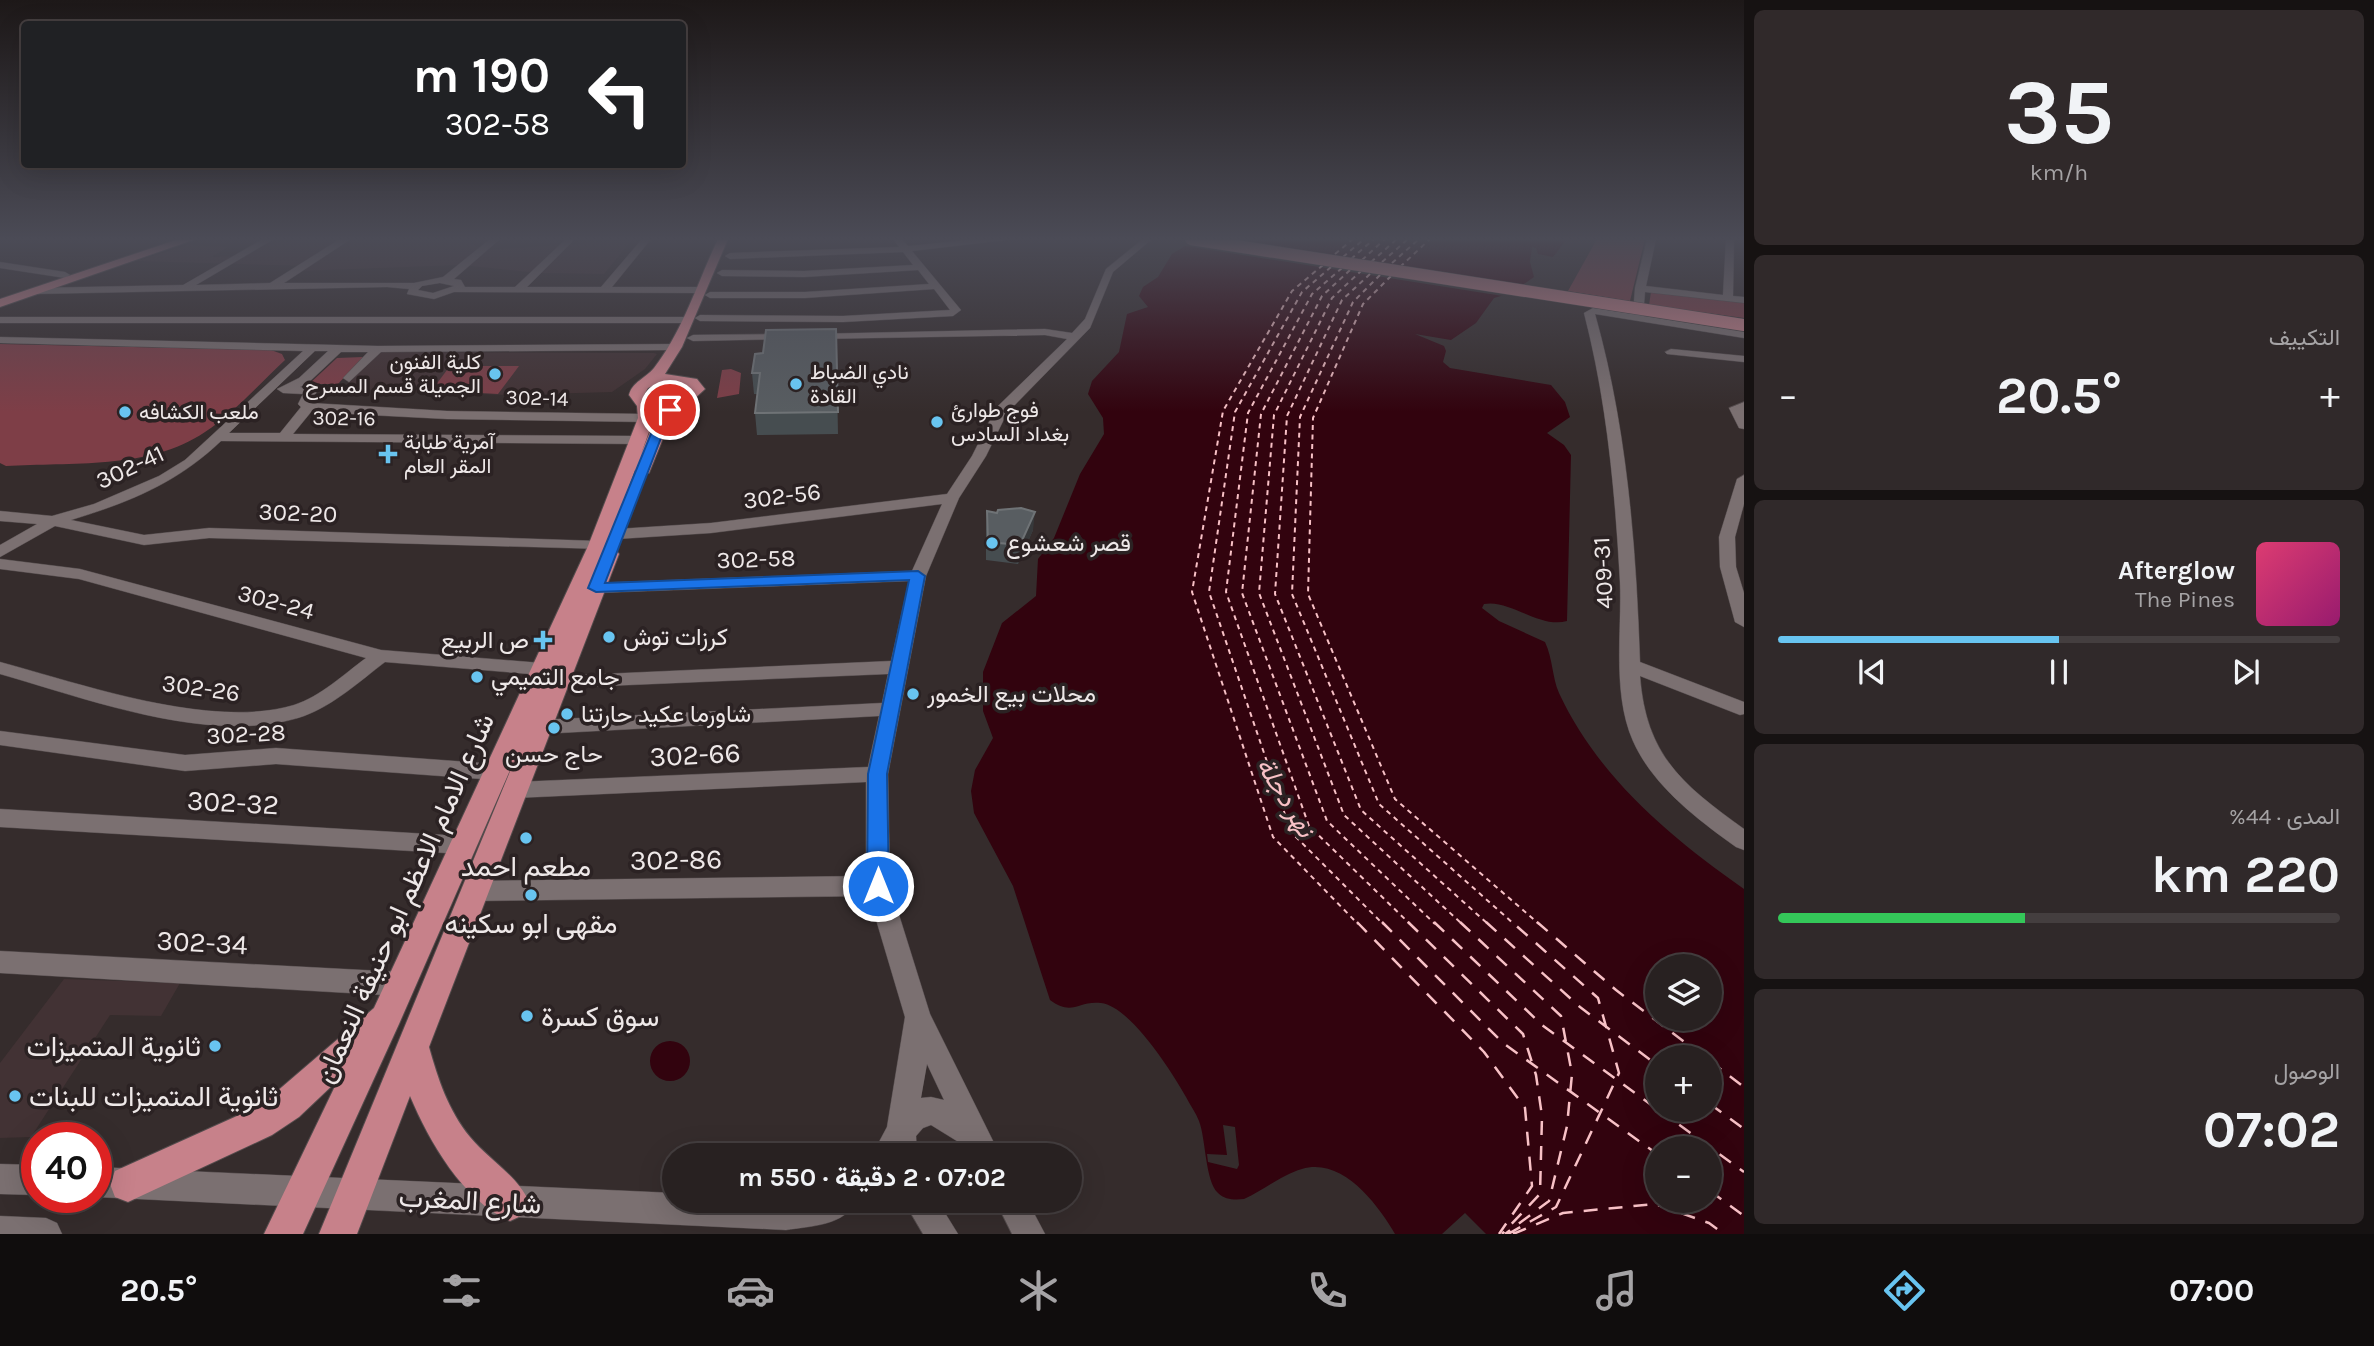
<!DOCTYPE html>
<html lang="ar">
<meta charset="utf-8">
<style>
body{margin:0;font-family:Karla,Vazirmatn,sans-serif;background:#30292a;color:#f1f3f6;direction:rtl;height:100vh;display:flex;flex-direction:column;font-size:26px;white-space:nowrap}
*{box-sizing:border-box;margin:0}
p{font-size:23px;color:#a5a3a5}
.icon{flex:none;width:38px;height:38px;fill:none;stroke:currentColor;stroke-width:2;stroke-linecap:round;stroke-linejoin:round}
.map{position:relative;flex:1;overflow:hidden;direction:ltr}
.panel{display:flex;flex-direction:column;gap:10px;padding:10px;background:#161212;width:630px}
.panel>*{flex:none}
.top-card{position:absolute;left:21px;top:21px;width:665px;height:147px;border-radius:7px;box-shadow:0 7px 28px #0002,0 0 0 2px #443e3f;direction:rtl;background:#202124;color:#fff;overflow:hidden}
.tools{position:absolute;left:1645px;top:954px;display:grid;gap:14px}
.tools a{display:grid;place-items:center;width:77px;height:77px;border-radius:50%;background:#282121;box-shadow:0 7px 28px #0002,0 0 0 2px #443e3f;font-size:35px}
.speed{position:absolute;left:21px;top:1122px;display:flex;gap:14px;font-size:35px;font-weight:700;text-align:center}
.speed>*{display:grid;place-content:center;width:91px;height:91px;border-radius:50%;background:#282121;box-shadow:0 7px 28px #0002,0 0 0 2px #443e3f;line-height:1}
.speed .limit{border:10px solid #d22;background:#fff;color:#111}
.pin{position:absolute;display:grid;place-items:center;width:60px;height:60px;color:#fff;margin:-30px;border:4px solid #fff;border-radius:50%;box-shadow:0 2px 7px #0007}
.me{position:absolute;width:77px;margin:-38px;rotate:0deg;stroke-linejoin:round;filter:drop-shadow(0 0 5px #0008)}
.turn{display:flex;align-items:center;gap:24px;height:147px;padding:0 21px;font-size:32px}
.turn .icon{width:91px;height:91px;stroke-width:2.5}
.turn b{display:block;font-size:49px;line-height:60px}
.big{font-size:52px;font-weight:700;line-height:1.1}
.panel .widget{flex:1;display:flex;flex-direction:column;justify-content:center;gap:10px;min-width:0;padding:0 24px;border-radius:10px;background:#30292a}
.panel .dial{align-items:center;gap:0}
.dial b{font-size:91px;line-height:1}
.song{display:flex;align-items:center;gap:21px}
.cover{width:84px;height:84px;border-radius:10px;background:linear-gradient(135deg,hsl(340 70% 55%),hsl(320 70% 35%))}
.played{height:7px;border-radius:4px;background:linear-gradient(90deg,#68c4f0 50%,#443e3f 50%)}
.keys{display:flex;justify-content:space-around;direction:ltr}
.heat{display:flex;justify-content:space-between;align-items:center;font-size:38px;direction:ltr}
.charge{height:10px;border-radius:5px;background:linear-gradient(90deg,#34c759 44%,#443e3f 0)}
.trip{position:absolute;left:662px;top:1143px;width:420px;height:70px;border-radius:35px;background:#282121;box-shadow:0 7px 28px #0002,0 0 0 2px #443e3f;font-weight:700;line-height:70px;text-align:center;direction:rtl}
.menu{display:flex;height:112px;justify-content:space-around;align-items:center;background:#100d0d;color:#a5a3a5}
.menu .icon{width:49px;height:49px}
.menu .on{color:#68c4f0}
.menu b{font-size:32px;color:#f1f3f6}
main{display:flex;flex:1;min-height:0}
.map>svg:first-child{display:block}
</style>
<main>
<section class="panel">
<div class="widget dial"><b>35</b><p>km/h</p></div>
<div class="widget"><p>التكييف</p>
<div class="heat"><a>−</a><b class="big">20.5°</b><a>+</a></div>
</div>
<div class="widget">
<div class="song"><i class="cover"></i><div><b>Afterglow</b><p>The Pines</p></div></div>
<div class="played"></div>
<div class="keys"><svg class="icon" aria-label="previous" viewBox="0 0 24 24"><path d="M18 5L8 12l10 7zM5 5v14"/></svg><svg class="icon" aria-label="pause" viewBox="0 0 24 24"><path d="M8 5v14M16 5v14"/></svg><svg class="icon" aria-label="next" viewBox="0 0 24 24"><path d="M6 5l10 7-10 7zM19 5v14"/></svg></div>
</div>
<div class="widget"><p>المدى · 44%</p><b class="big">220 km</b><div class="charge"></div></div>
<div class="widget"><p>الوصول</p><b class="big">07:02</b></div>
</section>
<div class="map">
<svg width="1744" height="1234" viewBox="0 0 1744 1234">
<rect width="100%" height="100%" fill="#352c2c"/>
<path fill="#423234" d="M320 239H463L484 250 632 240 604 274 539 273 461 265 298 271 307 266 136 261 188 245 228 247 211 257 243 256 269 244Z
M377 352 654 353 657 354 645 369 612 392 507 395 342 389Z
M64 979 180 983 161 1016 110 1015 31 1137 0 1138V1063Z"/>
<path fill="#7e3e47" d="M1597 239H1645L1630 301 1568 291Z
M1651 292 1744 303V318L1649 305Z
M0 344 271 350 282 354 285 360C260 383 234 413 205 432 149 470 70 462 6 466L0 463Z
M363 357 338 384H309L337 358Z
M450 366H519L498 394 432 390Z
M731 369 741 373 739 394 717 398 722 370Z"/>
<path fill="#32030e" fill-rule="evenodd" d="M1197 239H1567L1553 257 1538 254 1536 248 1532 247 1530 262 1534 277 1511 293 1494 298 1476 323 1451 340 1415 334 1444 346 1446 351 1443 362 1450 368 1551 385 1565 402 1570 417 1547 433 1564 445 1571 455 1567 621C1540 629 1510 599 1484 604L1482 608 1499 621 1545 642C1553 659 1552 677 1559 693 1598 777 1670 837 1744 889V1234H1395C1378 1205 1343 1157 1302 1169 1281 1175 1264 1190 1244 1199 1235 1200 1225 1200 1218 1193 1205 1181 1206 1139 1199 1121 1196 1113 1190 1105 1186 1097 1172 1072 1130 1006 1101 1003 1078 1000 1073 1017 1050 1000L1013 886 974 813 971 791 975 770 993 738 983 711V672L1002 623 1036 596 1038 559 1054 538 1080 474 1104 434 1103 418 1088 394 1092 381 1119 352 1127 314 1148 307 1139 296 1143 287 1158 277 1172 254ZM1657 966H1710V1018H1657ZM1657 1057H1710V1110H1657ZM1657 1148H1710V1200H1657Z
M650 1061a20 20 0 1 1 40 0a20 20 0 1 1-40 0Z"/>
<path fill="#352c2c" d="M1191 239 1518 293 1509 297 1179 245Z
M1223 1125 1235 1127 1239 1165 1237 1169 1208 1162 1207 1154 1227 1155Z
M1465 1213 1486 1234H1442Z"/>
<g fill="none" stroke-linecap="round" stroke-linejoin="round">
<path stroke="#f8c1c6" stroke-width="2" stroke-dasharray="5 4.5" stroke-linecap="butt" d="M1335 254 1353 239
M1343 257 1364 239
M1351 259 1374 239
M1362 260 1385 239
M1371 262 1397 239
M1382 262 1408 239
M1392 263 1419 239
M1323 265 1292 291 1223 411 1192 592 1273 837 1358 924
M1331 267 1302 292 1235 412 1209 592 1291 832 1383 924
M1400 267 1430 239
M1342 268 1312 294 1248 413 1226 592 1309 826 1410 924
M1350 270 1322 296 1261 414 1242 593 1327 821 1435 924
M1362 270 1332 298 1274 415 1259 593 1344 815 1462 924
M1370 274 1342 300 1287 416 1275 594 1361 810 1488 924
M1380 275 1353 302 1300 417 1292 594 1379 804 1514 924
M1391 276 1363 304 1313 418 1308 594 1395 799 1539 924"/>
<path stroke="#f8c1c6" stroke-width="2.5" stroke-dasharray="14 11" stroke-linecap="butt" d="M1357 922 1484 1052 1525 1108 1532 1186 1499 1234
M1382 922 1503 1043 1657 1154
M1408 922 1523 1034 1536 1075 1542 1116 1540 1194 1502 1234
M1434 922 1542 1025 1657 1109
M1460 922 1561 1016 1572 1074 1567 1126 1549 1201 1505 1234
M1486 922 1580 1007 1657 1065
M1537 922 1616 990 1704 1057
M1710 1061 1744 1087
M1710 1104 1744 1129
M1659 1110 1744 1172
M1710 1191 1744 1216
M1508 1234 1556 1207 1619 1073 1598 998 1512 922
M1513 1234 1563 1213 1655 1204 1709 1223 1724 1234"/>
<defs>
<path id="minor" d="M263 239H274L196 285 270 283 340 239H351L284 283H414L443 277 490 239H500L454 279 461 280 465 287H515L566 239H575L527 287H601L642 239H651L612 287H699L704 290 699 293 454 292 434 299 407 294 409 289 387 287 34 294 29 291 34 288 183 285ZM440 283 454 286 433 293 418 290 422 286Z
M893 239H902L908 246 978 239H1014L912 251 961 310 953 316 843 322 700 321 695 318 700 315 843 316 950 310 934 289 805 298H710L705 295 710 292H805L929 284 918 270 804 277 722 276 717 273 722 270 804 271 913 265 903 252 730 259 725 256 730 253 899 247Z
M1143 239H1152L1113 272 1090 328 1007 413 986 456 959 498 926 576 888 774 890 886 930 1014 1000 1155H969L965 1146 931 1125 923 1128 916 1136 917 1155H872L887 1127 905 1017 869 896 475 901 467 898 463 891 467 884 475 881 866 876V782L515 798 507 796 504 790 507 784 515 782 868 767 879 716 540 734 533 732 530 727 533 722 540 720 882 703 888 674 558 688 549 682 558 676 891 661 909 581 596 593 588 588 596 583 912 571 942 504 711 533 617 539 609 534 617 529 711 523 947 494 972 456 996 408 1067 339 1045 335 815 339 811 338V334L1045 329 1072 333 1085 319 1106 269ZM927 1064 944 1100 931 1097 921 1098Z
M1647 239H1656L1646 286 1723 295 1726 239H1734L1733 296 1744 297V303L1645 292 1643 316 1744 332V338L1595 314C1627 428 1636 545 1640 662L1744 702V714L1740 715 1640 676C1646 756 1683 785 1744 829V850L1736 847C1697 819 1653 786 1633 741 1612 693 1622 633 1620 582 1615 491 1607 402 1584 313L1593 308 1633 314 1635 288Z
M0 262 65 272 70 275 65 278 0 268Z
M0 317H687L692 320 687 323H0Z
M787 334 793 337 791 339 693 341 687 338 693 335Z
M0 337 378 346 675 344 681 347 675 350 381 352 349 382 343 378 368 352H341L307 384 300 387 317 391 311 403 447 411 646 414 652 418 646 422 447 419 311 412 293 434 639 436 646 440 639 444 221 441C177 483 130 502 71 520L144 535 209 528 598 541 604 543 606 546 604 549 209 538 144 545 55 526 0 557V545L37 524 0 521V511L52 516 94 504 159 476 185 460 303 351 0 343ZM315 351H328L299 378 277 389 283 393 303 394 298 404 301 407 280 433H229Z
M1671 349 1744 356V362L1667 354 1665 352Z
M1744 402V429L1739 428 1729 408Z
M1744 475V504L1735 537 1736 567 1744 593V627L1735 622 1720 567 1719 537 1737 479Z
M0 559 80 569 381 650 542 663 551 669 542 675 385 662C360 681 334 705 304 716 214 747 88 699 0 674V662C82 684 211 730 294 705 320 697 344 674 366 658L79 579 0 569Z
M0 731 185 755 276 748 496 764 503 766 507 772 503 778 496 780 276 764 185 771 0 745Z
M0 809 463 836 471 839 474 845 471 851 463 854 0 827Z
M0 951 401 972 410 976 414 984 410 992 401 996 0 973Z
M0 1164 37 1165V1195L0 1194Z
M96 1167 674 1193V1200H856C846 1226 810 1226 786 1230L96 1197Z
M903 1200H937L958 1234H923Z
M995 1200H1027L1045 1234H1012Z
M0 1216 46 1218 57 1223 62 1234H0Z"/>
<path id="major" d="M179 239H196L0 307V299Z
M718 239H728L682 347 665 374 697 379 705 389 670 421 649 473 643 474 635 470 606 549 616 550 619 554 429 1047C438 1079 448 1110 470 1137 488 1159 518 1176 529 1202L523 1215 510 1221C463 1201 429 1141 410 1096L357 1234H319L518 752 399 1024 303 1234H264L338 1080 299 1117 272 1135 128 1202 115 1197 110 1184 115 1171 248 1111 275 1093 374 1008 588 546 638 418 637 406 629 395C632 382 646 378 654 368 683 331 698 281 718 239ZM663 382 682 383 690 389C677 401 659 403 644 395L648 388ZM653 408 665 409 655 419 641 454 654 418Z"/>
</defs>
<use href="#minor" stroke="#534b4c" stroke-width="1"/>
<use href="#major" stroke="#534b4c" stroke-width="2"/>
<use href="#minor" fill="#7b7071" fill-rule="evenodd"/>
<use href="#major" fill="#c7818a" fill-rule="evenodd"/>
<defs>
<path id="major-bridge" d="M1191 239 1744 325"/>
</defs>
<use href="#major-bridge" stroke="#534b4c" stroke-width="13" stroke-linecap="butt"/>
<use href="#major-bridge" stroke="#c7818a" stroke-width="12"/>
</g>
<path fill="#464d50" d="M836 329 838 434 757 435 755 413 757 394H754L752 373 763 353Z
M987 511 1033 530 1018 564 986 560V529Z"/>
<path fill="#37393b" d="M1035 512 1033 530 1018 564 1020 545Z"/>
<path fill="#585d61" stroke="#6f7376" stroke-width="2" d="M836 329 838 412 755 413 760 373H752L755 354 763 353 766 330Z
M1021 508 1035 512 1020 545 988 542 987 511 997 513 998 510Z"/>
<linearGradient id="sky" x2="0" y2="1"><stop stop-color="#1d1818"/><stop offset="0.58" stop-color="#4b4b56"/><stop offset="1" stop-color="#4b4b56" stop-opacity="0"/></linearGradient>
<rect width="1744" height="412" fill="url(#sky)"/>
<path fill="#1a73e8" stroke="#114b97" stroke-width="2" d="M670 407 676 410 668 420 605 583 918 571 925 576 887 774 889 886 886 892 878 895 870 892 867 886 868 774 909 580 596 592 588 588 657 419Z"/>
<g fill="#68c4f0" stroke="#2b2223" stroke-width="2.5">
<circle cx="495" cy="374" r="7"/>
<circle cx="796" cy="384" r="7"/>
<circle cx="125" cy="412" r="7"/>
<circle cx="937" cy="422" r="7"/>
<path d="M384.5 443.5h7v7h7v7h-7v7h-7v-7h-7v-7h7z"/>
<circle cx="992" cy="543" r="7"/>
<circle cx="609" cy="637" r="7"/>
<path d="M539.5 629.5h7v7h7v7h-7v7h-7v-7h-7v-7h7z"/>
<circle cx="477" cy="677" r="7"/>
<circle cx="913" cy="694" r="7"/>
<circle cx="567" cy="714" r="7"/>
<circle cx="554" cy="728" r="7"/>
<circle cx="526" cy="838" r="7"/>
<circle cx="531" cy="895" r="7"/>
<circle cx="527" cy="1016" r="7"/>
<circle cx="215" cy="1046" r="7"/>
<circle cx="15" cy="1096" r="7"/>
</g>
<g text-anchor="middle" stroke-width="7" stroke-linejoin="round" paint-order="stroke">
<g font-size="21" fill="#eee8e8" stroke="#2b2223" text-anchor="start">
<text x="481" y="369" text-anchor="end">كلية الفنون<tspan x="481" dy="24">الجميلة قسم المسرح</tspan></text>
<text x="810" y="379">نادي الضباط<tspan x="810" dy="24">القادة</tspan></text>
<text x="951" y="417">فوج طوارئ<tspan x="951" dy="24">بغداد السادس</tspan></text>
<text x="139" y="419">ملعب الكشافه</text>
<text x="404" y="449">آمرية طبابة<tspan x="404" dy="24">المقر العام</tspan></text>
</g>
<g font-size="21" fill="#eee8e8" stroke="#2b2223">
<text transform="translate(537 398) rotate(2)" y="7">302-14</text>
<text transform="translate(344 418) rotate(1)" y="7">302-16</text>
</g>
<g font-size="24" fill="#eee8e8" stroke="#2b2223">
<text transform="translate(130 467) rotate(-25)" y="8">302-41</text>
<text transform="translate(782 496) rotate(-7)" y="8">302-56</text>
<text transform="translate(298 513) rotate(2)" y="8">302-20</text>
<text transform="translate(756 559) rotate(-2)" y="8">302-58</text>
<text transform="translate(1603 573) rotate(-93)" y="8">409-31</text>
<text transform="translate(276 602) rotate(15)" y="8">302-24</text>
<text transform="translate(201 688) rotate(8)" y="8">302-26</text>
<text transform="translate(246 734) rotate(-3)" y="8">302-28</text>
</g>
<g font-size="24" fill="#eee8e8" stroke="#2b2223" text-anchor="start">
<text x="1006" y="551">قصر شعشوع</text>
<text x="623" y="645">كرزات توش</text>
<text x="529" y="648" text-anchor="end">ص الربيع</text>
<text x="491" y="685">جامع التميمي</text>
<text x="927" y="702">محلات بيع الخمور</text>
<text x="581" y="722">شاورما عكيد حارتنا</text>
<text x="554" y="762" text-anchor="middle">حاج حسن</text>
</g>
<g font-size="26" font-style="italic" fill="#f8c1c6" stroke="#2b2223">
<text transform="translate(1286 797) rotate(59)" y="9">نهر دجلة</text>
</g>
<g font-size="28" fill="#eee8e8" stroke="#2b2223">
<text transform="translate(695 754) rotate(-3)" y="10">302-66</text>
<text transform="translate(233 802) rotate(3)" y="10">302-32</text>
<text transform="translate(676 859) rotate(-1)" y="10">302-86</text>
<text transform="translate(404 898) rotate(-66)" y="10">شارع الامام الاعظم ابو حنيفة النعمان</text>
<text transform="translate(202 942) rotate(3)" y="10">302-34</text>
<text transform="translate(470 1200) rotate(3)" y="10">شارع المغرب</text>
</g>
<g font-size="28" fill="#eee8e8" stroke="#2b2223">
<text x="526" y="876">مطعم احمد</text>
<text x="531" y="933">مقهى ابو سكينه</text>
<text x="541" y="1026" text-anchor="start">سوق كسرة</text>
<text x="201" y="1056" text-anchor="end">ثانوية المتميزات</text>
<text x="29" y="1106" text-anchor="start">ثانوية المتميزات للبنات</text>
</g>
</g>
</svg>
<div class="tools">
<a><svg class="icon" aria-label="layers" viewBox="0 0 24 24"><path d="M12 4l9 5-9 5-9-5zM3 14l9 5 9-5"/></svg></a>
<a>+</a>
<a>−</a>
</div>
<div class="speed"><div class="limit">40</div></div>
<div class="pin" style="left:670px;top:410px;background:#d93025"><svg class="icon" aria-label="arrive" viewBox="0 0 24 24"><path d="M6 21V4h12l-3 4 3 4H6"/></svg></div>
<svg class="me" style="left:878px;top:886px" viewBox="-20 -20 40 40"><circle r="17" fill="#1a73e8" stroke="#fff" stroke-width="3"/><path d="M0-11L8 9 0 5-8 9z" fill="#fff"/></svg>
<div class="trip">07:02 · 2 دقيقة · 550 m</div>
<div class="top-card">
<div class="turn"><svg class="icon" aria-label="left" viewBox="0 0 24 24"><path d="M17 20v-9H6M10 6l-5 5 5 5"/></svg><div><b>190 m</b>302-58</div></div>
</div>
</div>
</main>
<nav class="menu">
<b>07:00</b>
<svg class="icon on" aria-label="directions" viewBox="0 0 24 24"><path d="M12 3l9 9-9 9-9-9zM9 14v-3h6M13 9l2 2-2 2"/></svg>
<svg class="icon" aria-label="music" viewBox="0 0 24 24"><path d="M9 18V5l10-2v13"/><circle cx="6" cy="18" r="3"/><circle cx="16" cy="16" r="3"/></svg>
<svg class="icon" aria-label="phone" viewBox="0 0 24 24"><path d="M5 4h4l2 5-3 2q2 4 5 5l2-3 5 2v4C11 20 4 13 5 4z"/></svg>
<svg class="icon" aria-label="climate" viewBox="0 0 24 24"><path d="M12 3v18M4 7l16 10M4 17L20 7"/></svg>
<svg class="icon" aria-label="car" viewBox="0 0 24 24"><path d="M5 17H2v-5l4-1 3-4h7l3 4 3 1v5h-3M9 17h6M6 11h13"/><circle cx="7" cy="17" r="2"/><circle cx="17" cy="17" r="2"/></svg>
<svg class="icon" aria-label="filters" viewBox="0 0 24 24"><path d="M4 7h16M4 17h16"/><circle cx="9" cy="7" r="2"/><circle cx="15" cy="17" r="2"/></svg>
<b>20.5°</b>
</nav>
